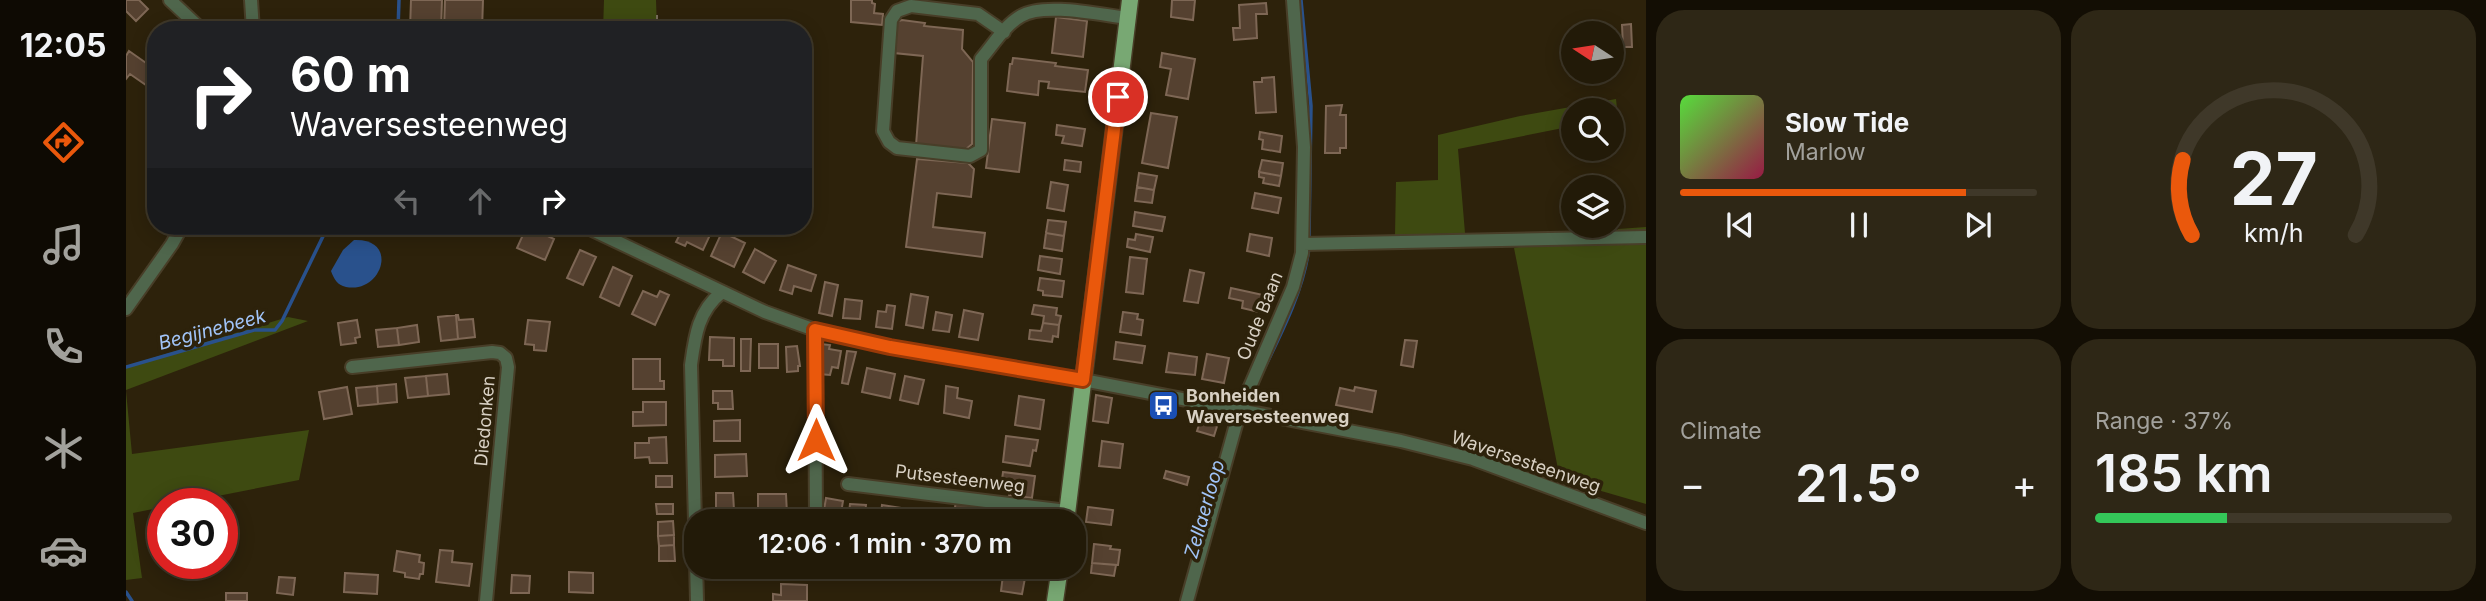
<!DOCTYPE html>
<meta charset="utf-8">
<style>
body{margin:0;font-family:Inter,sans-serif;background:#2e2716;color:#f1f3f6;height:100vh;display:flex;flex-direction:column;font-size:26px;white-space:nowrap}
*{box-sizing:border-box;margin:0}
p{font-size:23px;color:#a2a19c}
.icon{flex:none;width:38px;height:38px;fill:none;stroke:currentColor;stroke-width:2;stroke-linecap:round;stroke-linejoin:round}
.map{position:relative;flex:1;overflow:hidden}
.details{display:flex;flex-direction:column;gap:10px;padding:10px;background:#130e04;width:840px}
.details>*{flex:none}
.top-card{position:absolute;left:21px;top:21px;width:665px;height:214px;border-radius:28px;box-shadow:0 4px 18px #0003,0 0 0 2px #3f3829;background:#202124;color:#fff;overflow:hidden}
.needle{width:46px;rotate:282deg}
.controls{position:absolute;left:1435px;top:21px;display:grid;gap:14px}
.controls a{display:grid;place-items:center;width:63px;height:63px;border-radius:50%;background:#221a08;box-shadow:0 4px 18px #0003,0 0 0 2px #3f3829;font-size:35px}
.speed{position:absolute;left:21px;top:488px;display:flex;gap:14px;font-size:35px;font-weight:700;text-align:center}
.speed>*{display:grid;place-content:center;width:91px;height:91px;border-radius:50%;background:#221a08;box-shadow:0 4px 18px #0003,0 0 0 2px #3f3829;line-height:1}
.speed .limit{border:10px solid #d22;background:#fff;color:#111}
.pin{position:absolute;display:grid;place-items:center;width:60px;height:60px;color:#fff;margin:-30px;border:4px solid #fff;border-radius:50%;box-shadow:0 2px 7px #0007}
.me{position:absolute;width:77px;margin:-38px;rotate:0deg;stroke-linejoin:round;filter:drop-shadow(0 0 5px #0008)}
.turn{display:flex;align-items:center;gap:24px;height:147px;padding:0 28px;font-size:32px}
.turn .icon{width:91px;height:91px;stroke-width:2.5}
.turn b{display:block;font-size:49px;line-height:60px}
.lanes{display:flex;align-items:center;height:66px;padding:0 28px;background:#0003;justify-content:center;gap:35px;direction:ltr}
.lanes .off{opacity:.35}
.big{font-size:52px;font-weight:600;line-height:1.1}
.details .card{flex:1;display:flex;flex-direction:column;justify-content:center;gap:10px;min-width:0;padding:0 24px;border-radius:28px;background:#2e2716}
.details .dial{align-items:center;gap:0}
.dial svg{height:182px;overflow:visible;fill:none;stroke:#3f3829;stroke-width:7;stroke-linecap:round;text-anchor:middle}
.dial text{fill:#f1f3f6;stroke:none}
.song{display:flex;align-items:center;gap:21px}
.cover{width:84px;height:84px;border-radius:10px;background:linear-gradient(135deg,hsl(110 70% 55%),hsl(340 70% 35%))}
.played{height:7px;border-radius:4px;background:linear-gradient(90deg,#ea580c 80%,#3f3829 80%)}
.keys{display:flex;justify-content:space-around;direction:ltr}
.heat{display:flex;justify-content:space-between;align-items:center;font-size:38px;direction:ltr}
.charge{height:10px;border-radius:5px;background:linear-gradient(90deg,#34c759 37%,#3f3829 0)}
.details .tiles{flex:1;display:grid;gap:10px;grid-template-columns:repeat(2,1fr)}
.trip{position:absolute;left:558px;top:509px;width:402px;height:70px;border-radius:28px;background:#221a08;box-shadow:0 4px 18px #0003,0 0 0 2px #3f3829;font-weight:600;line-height:70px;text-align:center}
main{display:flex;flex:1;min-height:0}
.tab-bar{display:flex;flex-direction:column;width:126px;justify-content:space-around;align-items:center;background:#0e0a03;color:#a2a19c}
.tab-bar .icon{width:49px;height:49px}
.tab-bar .current{color:#ea580c}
.tab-bar b{font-size:32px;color:#f1f3f6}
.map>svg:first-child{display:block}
</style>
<main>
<nav class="tab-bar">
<b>12:05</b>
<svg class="icon current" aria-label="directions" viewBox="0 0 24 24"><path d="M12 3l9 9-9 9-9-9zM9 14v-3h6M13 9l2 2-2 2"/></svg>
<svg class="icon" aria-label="music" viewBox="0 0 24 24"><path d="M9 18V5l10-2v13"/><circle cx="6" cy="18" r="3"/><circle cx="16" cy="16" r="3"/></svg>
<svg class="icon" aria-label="phone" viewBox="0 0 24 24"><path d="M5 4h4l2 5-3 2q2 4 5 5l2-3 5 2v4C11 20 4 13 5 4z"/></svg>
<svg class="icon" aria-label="climate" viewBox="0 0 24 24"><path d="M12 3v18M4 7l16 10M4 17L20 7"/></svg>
<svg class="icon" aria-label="car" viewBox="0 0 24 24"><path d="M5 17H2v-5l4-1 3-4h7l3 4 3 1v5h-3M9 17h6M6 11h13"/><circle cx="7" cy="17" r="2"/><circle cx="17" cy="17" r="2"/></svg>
</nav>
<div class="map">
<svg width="1520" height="601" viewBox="0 0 1520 601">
<rect width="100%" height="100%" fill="#2d220b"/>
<path fill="#3e4a11" d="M478 0H530L531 30H477Z
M1490 99 1492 118 1486 119V110H1447V126L1332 149 1339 233 1269 235 1270 182 1312 180V135L1394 116Z
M1520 227V504L1434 479 1388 248 1402 245 1492 242V229Z
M162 317 182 321 0 390V366Z
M0 391 6 454 183 430 173 480 51 504H37V507L7 513 16 578 0 580Z"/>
<path fill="#29518c" d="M228 240C274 238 256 294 220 287 211 285 208 279 205 271L217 250Z"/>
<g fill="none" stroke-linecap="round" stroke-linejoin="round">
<path stroke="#29518c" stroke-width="3.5" d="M1175 0 1185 106 1183 236
M272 30 273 0
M0 367 128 330H149L156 321 202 226
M1136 373C1155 334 1177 292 1183 248
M0 592 6 601"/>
</g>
<path fill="#554130" stroke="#7e6755" stroke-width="2" d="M0 0H13L22 9 10 21 0 11Z
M285 0H316L315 30 284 29Z
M319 0H357L356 30H318Z
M725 0H746V3L749 4 748 13 757 14 756 25 725 22Z
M1046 0H1069L1067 20 1045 17Z
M1140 3 1141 14H1130L1131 38 1108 40 1107 28H1114L1113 5Z
M930 17 961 21 957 57 926 53Z
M776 20 799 23 798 26 837 30 836 49 847 62 846 144 839 150 790 145 797 56 768 53 770 22Z
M1505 24 1506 47H1497L1496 25Z
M3 51 30 70V92L4 74 0 79V56Z
M1036 53 1069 59 1062 99 1040 95 1045 69 1034 67Z
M887 58 930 63 929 66 962 70 959 92 922 88 923 82 913 81 912 95 881 91 884 64H886Z
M1148 77 1150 112 1130 113 1128 82H1136V78Z
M1216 105 1214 115H1220V148H1214V153H1199L1200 106Z
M1025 113 1051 117 1042 168 1016 163Z
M866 119 899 123 893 172 860 168Z
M931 125 959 129 956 146 936 143 938 136 930 135Z
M1134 132 1156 136 1154 152 1136 149 1137 140 1133 139Z
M791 159 842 163 848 169 845 197 811 193 807 227 859 233 856 257 780 247Z
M939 160 955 162 954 172 938 170Z
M1136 160 1157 163 1155 176 1133 172Z
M1133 172 1155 176 1153 186 1137 183 1138 178 1133 177Z
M1013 173 1031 176 1028 190 1011 187Z
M925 182 942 185 938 211 921 208Z
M1011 187 1028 190 1026 203 1009 201Z
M1129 193 1155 198 1152 213 1126 208Z
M1009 212 1039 217 1036 231 1007 226Z
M922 220 940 222 938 236 920 233Z
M401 226 428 239 419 260 391 248Z
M558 226H579L576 231 584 235 577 250 561 242 559 246 550 242Z
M596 232 619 243 608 267 585 256Z
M920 233 938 236 936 251 918 248Z
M1010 234 1027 237 1024 252 1001 247 1002 239 1009 240Z
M1124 234 1146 238 1143 256 1121 251Z
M629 249 650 261 638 283 617 272Z
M454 250 470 257 457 285 441 278Z
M914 256 936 259 934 274 912 270Z
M1004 257 1021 259 1017 294 1000 292Z
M662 265 690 275 685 291 668 286 666 294 654 290Z
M487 267 506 276 493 306 474 297Z
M1064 270 1078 273 1072 303 1058 301Z
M914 278 938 281 936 297 917 295V291L912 290Z
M699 282 712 285 706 316 693 313Z
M1105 288 1137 295 1133 312 1116 308 1117 301 1103 298Z
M517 291 531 297 534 291 543 295 529 325 506 314Z
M785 294 802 297 797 328 780 325Z
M719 299 736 301 734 319 717 318Z
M761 305 769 306 766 329 750 327 752 311 760 312Z
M908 305 931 308 930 315 935 316 933 325 917 323 918 316 906 314Z
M838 310 857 314 852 340 833 337Z
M810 312 826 315 823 332 807 330Z
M997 312 1012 314 1011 319 1017 320 1015 335 994 332Z
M330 315H332L333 320 347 319 349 337 332 339Z
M330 315 332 339 315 341 312 317Z
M231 320 234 337 229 338 230 343 215 345 212 323Z
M402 320 424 322 420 351 408 350V345L399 344Z
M917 323 933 325 932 337 927 336 926 342 903 339 904 330 915 331Z
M291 325 293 342 273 345 271 328Z
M271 328 273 345 252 347 250 330Z
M584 337 608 338V366H597V360H583Z
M615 339H625L624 371H615Z
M1279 340 1291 341 1287 367 1275 365Z
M990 342 1019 346 1016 363 988 359Z
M633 344H652V368H633Z
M695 344 704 345 703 349 715 351 712 368 706 367 704 375 693 374Z
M671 346 674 366H672V371L661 372 660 347Z
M721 351 730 352 722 384 716 383Z
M1043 353 1071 357 1069 375 1040 372Z
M1081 354 1103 358 1098 383 1076 379Z
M507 359H534V381H538V389H507Z
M741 368 769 374 764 398 736 392Z
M321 374 323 394 302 396 300 376Z
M300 376 302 396 282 398 279 378Z
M779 376 798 380 792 404 774 400Z
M270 384 271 402 252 404 251 386Z
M251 386 252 404 232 406 230 388Z
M820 386 832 388 831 398 846 401 843 418 818 413Z
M221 387 226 414 198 419 193 392Z
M1229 387 1250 391 1246 412 1210 405 1214 388 1228 391Z
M587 391H606L607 409H592V403H587Z
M970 395 986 398 982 423 967 421Z
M893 396 918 400 914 429 889 425Z
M517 402H540V425L507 426V412H517Z
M1075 419 1092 423 1088 436 1071 431Z
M614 420V441H588V421Z
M880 436 912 440 910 451 907 450 904 466 877 462Z
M540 437 541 463H524L523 457 509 458V443H523V438Z
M976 441 997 444 994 468 973 466Z
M620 454 621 476 589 477V455Z
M1040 471 1063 477 1061 485 1038 478Z
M877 472 909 476 906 498 883 495 884 488 875 487Z
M530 476H546V487H530Z
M590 493H607L608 510 590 511Z
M632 494H660L661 514 632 515Z
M700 498 717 501 714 519 697 516Z
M830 501 858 505 857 517 828 514Z
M530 504H547V514H531Z
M724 504 740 505 738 522H722Z
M756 505 776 508 774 522H754Z
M962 507 987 510 985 525 960 522Z
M547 521 548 535 532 536V522Z
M548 535V545L533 546 532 536Z
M968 544 985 546 984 549 994 550 992 565 966 563Z
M548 545 549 561H533V546Z
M314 550 327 551 326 562 346 564 343 586 310 582Z
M271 551 294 555 293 562 298 563 297 574H294L293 579 279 577V573L268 571Z
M966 563 990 565 988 576 965 573Z
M863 567H901L900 574Z
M443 572 467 573V593L443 592Z
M219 573 252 575 251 594 218 592Z
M386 575 404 576 403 593H385Z
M877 575 899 578 896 594 875 591Z
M153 577 169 578 167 595 151 593Z
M655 584 681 585V601H647V594L655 595Z
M100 593H121V601H100Z"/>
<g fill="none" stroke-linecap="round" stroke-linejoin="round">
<defs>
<path id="minor" d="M44 0 76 30
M125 0 127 30
M878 32 852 14 785 6 771 11 765 20 757 131 763 142 771 148 844 156 855 150V59C867 45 879 25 895 16 918 2 975 15 1002 18
M458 226 639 312 689 330 764 347 957 380 1275 441 1347 459 1520 523
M1177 244 1520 237
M0 309 46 244 56 226
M689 330 690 522
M226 367 366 352 374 353 380 358 382 367 360 601
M722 484 941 511
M571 601 565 365C569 336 572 311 596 292
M1061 601 1114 410 1167 287 1176 253 1178 147 1167 0"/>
<path id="major" d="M940 522 1004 0
M929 601 934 567"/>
</defs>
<use href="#minor" stroke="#483e28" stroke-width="16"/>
<use href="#major" stroke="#483e28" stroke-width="19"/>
<path stroke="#786e5b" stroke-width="2" stroke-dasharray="5 5" stroke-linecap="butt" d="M531 30V12"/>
<use href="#minor" stroke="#4f664c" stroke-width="12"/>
<use href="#major" stroke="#78a873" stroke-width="16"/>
</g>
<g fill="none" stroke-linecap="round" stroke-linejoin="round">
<defs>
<path id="route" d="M690 440 689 330 764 347 957 380 992 97"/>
</defs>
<use href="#route" stroke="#983908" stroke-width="18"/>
<use href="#route" stroke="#ea580c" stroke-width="12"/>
</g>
<defs>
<symbol id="bus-square" viewBox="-11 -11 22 22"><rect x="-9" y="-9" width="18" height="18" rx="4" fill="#1a4fb4" stroke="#2d220b"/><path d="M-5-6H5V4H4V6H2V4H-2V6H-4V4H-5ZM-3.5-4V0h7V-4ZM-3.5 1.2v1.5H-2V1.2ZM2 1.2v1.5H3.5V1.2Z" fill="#fff"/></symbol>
</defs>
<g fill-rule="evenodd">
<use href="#bus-square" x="1020" y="388" width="35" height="35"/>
</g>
<g text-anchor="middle" stroke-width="7" stroke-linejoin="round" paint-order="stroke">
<g font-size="18" fill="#d8d0c3" stroke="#2d220b">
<text transform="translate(1134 316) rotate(-68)" y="6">Oude Baan</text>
<text transform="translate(359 421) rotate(-85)" y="6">Diedonken</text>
<text transform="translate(1400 462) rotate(19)" y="6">Waversesteenweg</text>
<text transform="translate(834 479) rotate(7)" y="6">Putsesteenweg</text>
</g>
<g font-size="18" font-weight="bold" fill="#d8d0c3" stroke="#2d220b" text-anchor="start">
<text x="1060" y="402">Bonheiden<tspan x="1060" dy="21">Waversesteenweg</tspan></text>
</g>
<g font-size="19" font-style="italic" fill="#a1c4f8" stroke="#2d220b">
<text transform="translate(86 329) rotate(-15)" y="7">Begijnebeek</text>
<text transform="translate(1078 509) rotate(-74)" y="7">Zellaerloop</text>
</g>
</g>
</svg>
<div class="controls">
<a><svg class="needle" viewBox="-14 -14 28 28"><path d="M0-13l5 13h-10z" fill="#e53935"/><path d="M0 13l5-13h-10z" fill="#a2a19c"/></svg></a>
<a><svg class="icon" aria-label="search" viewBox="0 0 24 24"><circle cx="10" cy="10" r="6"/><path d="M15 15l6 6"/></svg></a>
<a><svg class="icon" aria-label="layers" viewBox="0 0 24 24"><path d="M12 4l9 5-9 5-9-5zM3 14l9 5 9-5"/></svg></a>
</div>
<div class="speed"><div class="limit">30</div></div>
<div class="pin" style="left:992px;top:97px;background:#d93025"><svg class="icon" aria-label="arrive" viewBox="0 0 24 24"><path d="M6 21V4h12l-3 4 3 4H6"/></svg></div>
<svg class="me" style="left:690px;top:440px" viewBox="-20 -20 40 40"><path d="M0-17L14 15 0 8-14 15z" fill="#ea580c" stroke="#fff" stroke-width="4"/></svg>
<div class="trip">12:06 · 1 min · 370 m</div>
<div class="top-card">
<div class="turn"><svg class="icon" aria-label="right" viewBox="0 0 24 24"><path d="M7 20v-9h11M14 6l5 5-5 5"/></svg><div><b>60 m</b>Waversesteenweg</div></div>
<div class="lanes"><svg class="icon off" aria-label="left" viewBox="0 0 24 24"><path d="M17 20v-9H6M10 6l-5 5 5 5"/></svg><svg class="icon off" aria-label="ahead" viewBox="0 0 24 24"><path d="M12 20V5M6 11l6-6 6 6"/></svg><svg class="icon" aria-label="right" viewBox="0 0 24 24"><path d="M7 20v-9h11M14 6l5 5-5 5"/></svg></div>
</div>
</div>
<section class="details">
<div class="tiles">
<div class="card">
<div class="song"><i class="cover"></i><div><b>Slow Tide</b><p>Marlow</p></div></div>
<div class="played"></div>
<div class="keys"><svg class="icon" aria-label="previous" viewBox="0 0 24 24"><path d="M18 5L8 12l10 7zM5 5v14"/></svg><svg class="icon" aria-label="pause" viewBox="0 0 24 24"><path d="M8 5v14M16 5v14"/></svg><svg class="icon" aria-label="next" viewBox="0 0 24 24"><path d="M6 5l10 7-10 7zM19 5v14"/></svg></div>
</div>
<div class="card dial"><svg viewBox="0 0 100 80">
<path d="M14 69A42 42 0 1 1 86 69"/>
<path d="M14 69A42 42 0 0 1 10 36" stroke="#ea580c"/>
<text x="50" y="56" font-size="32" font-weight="700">27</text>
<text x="50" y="72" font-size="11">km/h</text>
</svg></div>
<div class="card"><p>Climate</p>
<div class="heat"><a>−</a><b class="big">21.5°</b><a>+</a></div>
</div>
<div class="card"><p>Range · 37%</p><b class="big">185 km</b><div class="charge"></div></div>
</div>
</section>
</main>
